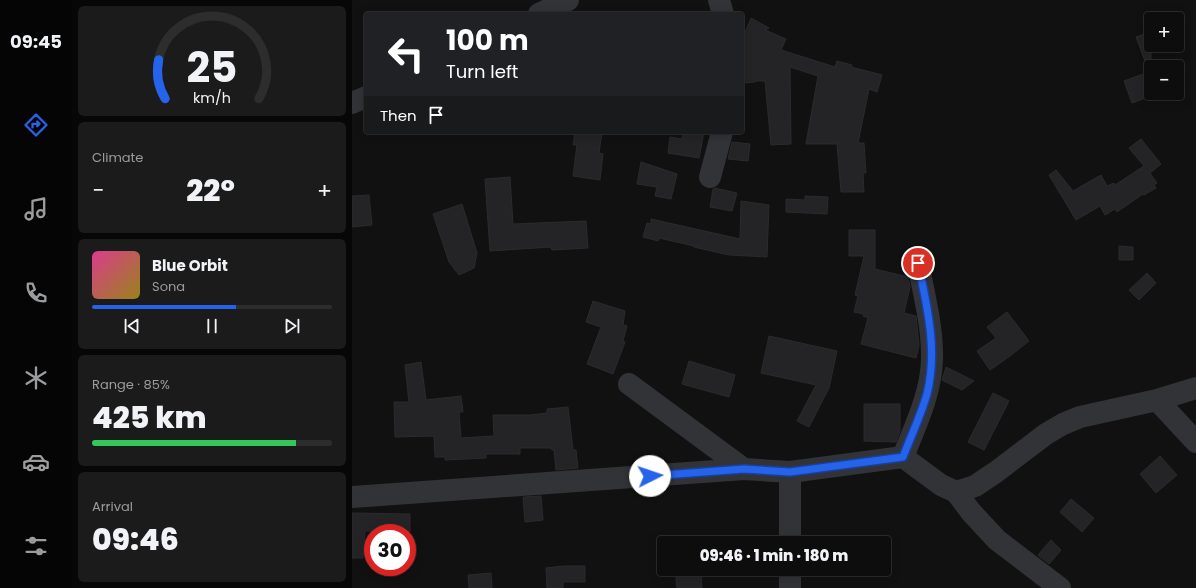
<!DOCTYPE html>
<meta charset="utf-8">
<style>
body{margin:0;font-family:Poppins,sans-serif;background:#1b1b1c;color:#f1f3f6;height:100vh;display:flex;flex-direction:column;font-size:15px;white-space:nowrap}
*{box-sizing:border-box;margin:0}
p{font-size:13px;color:#9a9c9e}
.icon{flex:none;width:22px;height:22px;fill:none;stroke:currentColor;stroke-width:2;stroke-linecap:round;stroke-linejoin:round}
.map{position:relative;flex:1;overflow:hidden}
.drawer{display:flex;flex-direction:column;gap:6px;padding:6px;background:#070708;width:280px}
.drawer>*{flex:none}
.hud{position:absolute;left:12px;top:12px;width:380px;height:122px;border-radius:4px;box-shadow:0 2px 10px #0003,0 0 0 1px #2d2d2e;background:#202124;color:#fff;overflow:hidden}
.tools{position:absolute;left:792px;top:12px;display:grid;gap:8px}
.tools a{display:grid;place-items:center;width:40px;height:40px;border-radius:4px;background:#0d0d0e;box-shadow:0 2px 10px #0003,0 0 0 1px #2d2d2e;font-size:20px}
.speed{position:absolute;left:12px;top:524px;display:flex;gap:8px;font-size:20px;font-weight:700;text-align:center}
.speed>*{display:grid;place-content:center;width:52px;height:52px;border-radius:50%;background:#0d0d0e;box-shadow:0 2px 10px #0003,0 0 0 1px #2d2d2e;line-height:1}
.speed .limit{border:6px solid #d22;background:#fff;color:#111}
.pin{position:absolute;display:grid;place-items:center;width:34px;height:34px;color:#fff;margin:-17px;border:2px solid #fff;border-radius:50%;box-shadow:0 1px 4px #0007}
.me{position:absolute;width:44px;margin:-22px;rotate:86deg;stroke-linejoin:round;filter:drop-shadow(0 0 3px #0008)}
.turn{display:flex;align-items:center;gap:14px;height:84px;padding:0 16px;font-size:18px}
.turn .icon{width:52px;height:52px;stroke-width:2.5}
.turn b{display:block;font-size:28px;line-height:34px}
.then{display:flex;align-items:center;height:38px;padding:0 16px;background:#0003;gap:8px;font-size:15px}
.big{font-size:30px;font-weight:800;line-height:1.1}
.drawer .tile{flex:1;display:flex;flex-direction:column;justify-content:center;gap:6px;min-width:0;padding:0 14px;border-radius:6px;background:#1b1b1c}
.drawer .dial{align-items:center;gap:0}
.dial svg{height:104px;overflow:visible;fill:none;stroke:#2d2d2e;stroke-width:7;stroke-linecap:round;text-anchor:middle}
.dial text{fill:#f1f3f6;stroke:none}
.song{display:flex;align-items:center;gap:12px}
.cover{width:48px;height:48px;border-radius:6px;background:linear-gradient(135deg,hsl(330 70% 55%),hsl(50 70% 35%))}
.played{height:4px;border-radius:2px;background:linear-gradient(90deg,#2563eb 60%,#2d2d2e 60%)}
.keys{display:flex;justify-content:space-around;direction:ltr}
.heat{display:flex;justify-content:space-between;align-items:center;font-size:22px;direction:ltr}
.charge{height:6px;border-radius:3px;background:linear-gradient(90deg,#34c759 85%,#2d2d2e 0)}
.trip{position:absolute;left:305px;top:536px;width:234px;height:40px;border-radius:4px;background:#0d0d0e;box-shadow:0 2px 10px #0003,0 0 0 1px #2d2d2e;font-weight:800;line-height:40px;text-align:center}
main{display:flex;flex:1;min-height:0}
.tab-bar{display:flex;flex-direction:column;width:72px;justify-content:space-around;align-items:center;background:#050506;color:#9a9c9e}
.tab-bar .icon{width:28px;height:28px}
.tab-bar .active{color:#2563eb}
.tab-bar b{font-size:18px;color:#f1f3f6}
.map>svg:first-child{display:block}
</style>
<main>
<nav class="tab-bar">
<b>09:45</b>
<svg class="icon active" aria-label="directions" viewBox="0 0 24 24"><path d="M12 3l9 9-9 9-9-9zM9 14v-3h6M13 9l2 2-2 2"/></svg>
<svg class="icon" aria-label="music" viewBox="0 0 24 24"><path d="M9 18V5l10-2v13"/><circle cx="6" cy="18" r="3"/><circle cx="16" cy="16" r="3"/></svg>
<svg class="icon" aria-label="phone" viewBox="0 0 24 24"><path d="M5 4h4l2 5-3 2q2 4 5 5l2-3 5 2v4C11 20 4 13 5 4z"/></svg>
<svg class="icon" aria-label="climate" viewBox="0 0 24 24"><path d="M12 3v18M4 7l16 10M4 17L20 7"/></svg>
<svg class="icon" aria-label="car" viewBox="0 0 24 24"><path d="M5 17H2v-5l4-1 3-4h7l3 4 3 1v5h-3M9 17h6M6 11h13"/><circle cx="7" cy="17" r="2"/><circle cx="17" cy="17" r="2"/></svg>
<svg class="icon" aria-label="filters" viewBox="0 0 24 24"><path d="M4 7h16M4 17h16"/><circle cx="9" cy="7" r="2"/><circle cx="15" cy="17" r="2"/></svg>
</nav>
<section class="drawer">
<div class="tile dial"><svg viewBox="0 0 100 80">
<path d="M14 69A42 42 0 1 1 86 69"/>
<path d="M14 69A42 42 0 0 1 9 39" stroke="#2563eb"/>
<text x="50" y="56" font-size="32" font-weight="700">25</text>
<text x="50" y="72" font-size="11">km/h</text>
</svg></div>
<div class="tile"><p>Climate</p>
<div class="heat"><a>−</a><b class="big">22°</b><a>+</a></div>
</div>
<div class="tile">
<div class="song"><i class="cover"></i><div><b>Blue Orbit</b><p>Sona</p></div></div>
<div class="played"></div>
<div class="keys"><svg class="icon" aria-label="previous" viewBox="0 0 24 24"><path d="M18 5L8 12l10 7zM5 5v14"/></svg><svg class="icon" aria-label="pause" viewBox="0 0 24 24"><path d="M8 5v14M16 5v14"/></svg><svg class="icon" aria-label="next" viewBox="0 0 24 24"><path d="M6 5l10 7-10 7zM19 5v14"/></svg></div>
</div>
<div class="tile"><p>Range · 85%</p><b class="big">425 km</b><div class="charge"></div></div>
<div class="tile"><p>Arrival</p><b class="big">09:46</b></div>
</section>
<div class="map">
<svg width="844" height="588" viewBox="0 0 844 588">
<rect width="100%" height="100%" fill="#111112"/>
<path fill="#242426" stroke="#2b2b2e" d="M399 18 417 28 413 30 434 39 429 50 483 67 485 61 500 65 499 67 530 75 525 92 517 89 506 143H512L514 173H511L512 192H489L485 144H454L466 76 438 67 439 144 419 145 413 81H403V82L391 83 390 40Z
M799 32V96L780 103 772 81 797 72 784 37Z
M223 132H250L247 153 251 154 248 180 221 176 225 145H221Z
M331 132H352L347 158 316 153 318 137 330 139Z
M789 139 809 164 798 173 805 183 802 185 804 188 792 195 791 194 765 212 763 209 753 215 748 206 724 220 697 175 704 170 721 191 749 175 755 186 762 183 763 185 792 166 777 148Z
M380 142 398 144 396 161 376 159Z
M289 162 325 174 319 199 303 196 305 187 285 184Z
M158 177 161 224 234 221 236 248 200 250 199 247 138 251 133 179Z
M363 188 385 193 380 211 358 207 361 189Z
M17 195 20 225 0 227V196Z
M453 196 476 197 475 214 434 212V199L453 200Z
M389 201 417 205 415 257 377 255 342 247V246L307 238 306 241 291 237 295 223 299 224V219L388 239Z
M110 204 125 253 122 268 107 275 97 262 81 214Z
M497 230H523V269L556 277 558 287 552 313 564 316 567 345 564 358 509 344 516 318 511 316 512 314 502 312 506 296 503 295 512 256H497Z
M767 246 781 247V260H767Z
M795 273 804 283 787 300 777 290Z
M241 301 273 311 271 325 275 326 271 341 273 342 261 374 235 364 249 327 234 322Z
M655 312 677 341 658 356 638 370 625 351 644 338 635 327Z
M417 336 485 351 477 388 457 427 445 421 464 385 409 373Z
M337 361 383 375 377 397 330 384Z
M69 362 74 400 109 396 111 412H107L109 438 142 436 141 415H178L195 413V409L216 407 221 450H224L226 468 204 470 202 450H200L199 448H168V454H134V458L93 460V457H83L82 436 43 437 42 402H57L53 365Z
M594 367 622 381 610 390 590 380Z
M641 393 657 401 632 450 616 442Z
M512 404H548V431L544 442 512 441Z
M808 456 825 475 804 493 788 474Z
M189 496 191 520 173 522 171 497Z
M719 499 742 518 730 532 708 512Z
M0 513 58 514V532L13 531 11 558H0Z
M699 540 709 550 697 564 686 555Z
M212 566H233V582H211V588H195L194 568Z
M323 569H349L350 588H325Z
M139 573 140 588H117L116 575Z"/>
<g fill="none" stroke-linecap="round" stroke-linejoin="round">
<path stroke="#323337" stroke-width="22" d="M367 0 371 14
M187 14 216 0
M0 103 14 97
M358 177 370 132
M277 384 392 469
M805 400 844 442
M551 457C563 426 579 394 580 360 581 328 572 295 566 263
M438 472V543
M604 492 619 512 645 540 708 588
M0 497 392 469 438 472 551 457 589 485 604 492 623 486 644 472 694 434 711 424 728 417 805 400 844 388
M438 569V588"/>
</g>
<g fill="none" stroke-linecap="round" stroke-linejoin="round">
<defs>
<path id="route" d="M298 476 392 469 438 472 551 457C559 436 569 415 575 394 586 350 575 306 566 263"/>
</defs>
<use href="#route" stroke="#184099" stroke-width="10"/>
<use href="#route" stroke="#2563eb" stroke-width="7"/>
</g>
</svg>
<div class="tools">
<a>+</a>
<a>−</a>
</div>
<div class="speed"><div class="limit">30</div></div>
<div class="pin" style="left:566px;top:263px;background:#d93025"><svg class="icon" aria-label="arrive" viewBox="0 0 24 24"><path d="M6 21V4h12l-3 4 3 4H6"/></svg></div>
<svg class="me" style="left:298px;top:476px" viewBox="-20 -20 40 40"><circle r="19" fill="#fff"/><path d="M0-13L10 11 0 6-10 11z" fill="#2563eb"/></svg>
<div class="trip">09:46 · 1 min · 180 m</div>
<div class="hud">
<div class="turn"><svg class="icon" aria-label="left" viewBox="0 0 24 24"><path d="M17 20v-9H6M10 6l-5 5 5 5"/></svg><div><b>100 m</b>Turn left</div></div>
<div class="then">Then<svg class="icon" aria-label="arrive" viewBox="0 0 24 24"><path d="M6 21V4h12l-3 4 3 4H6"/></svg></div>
</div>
</div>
</main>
